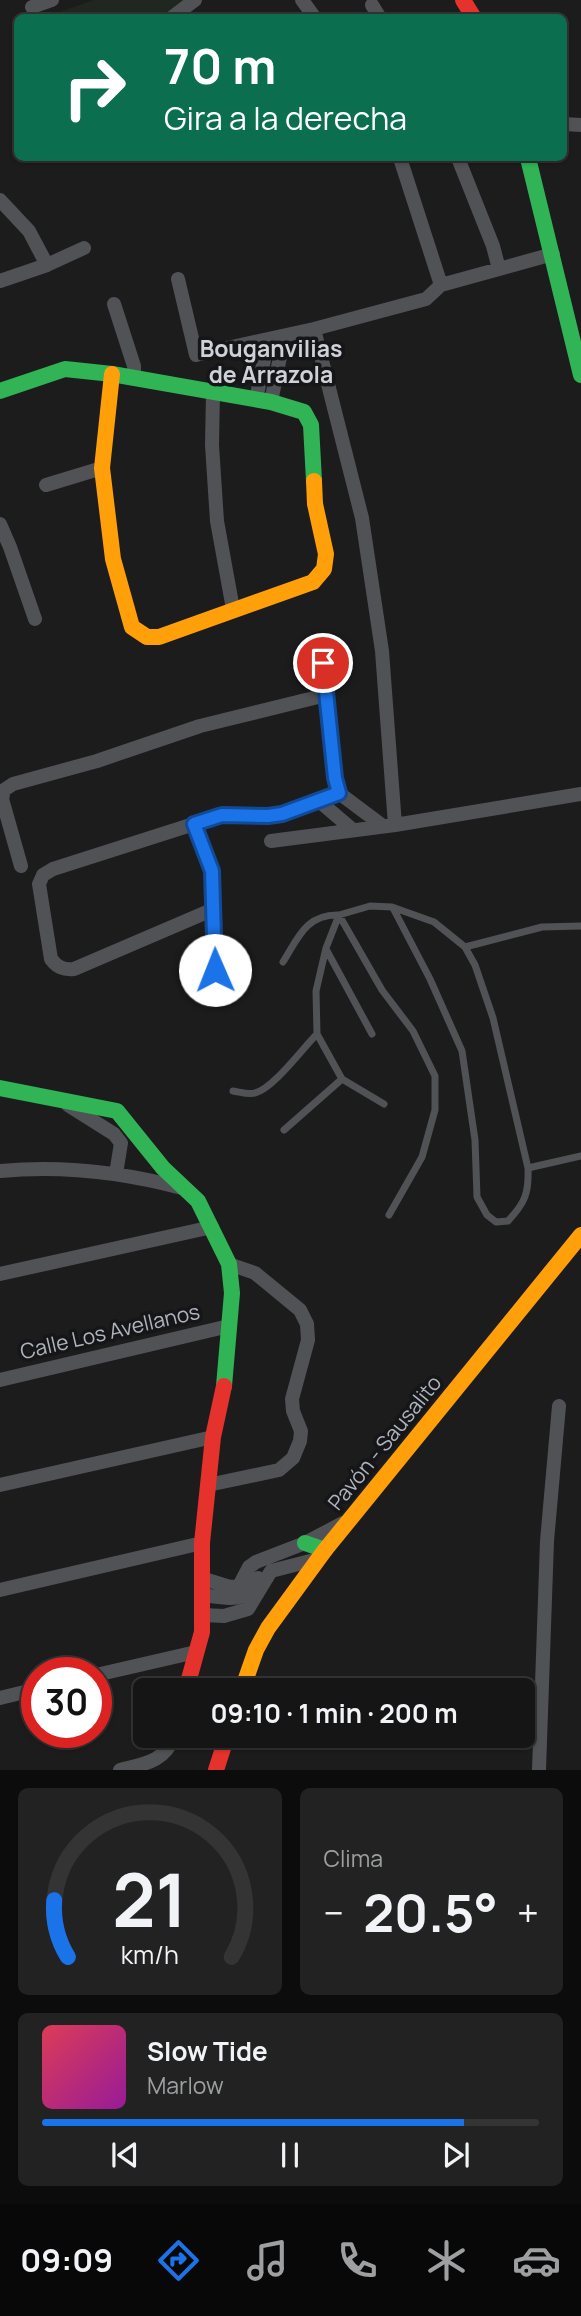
<!DOCTYPE html>
<html lang="es">
<meta charset="utf-8">
<style>
body{margin:0;font-family:Manrope,sans-serif;background:#222;color:#f1f3f6;height:100vh;display:flex;flex-direction:column;font-size:26px;white-space:nowrap}
*{box-sizing:border-box;margin:0}
p{font-size:23px;color:#9d9fa0}
.icon{flex:none;width:38px;height:38px;fill:none;stroke:currentColor;stroke-width:2;stroke-linecap:round;stroke-linejoin:round}
.map{position:relative;height:1770px;overflow:hidden}
.panel{display:flex;flex-direction:column;gap:18px;padding:18px;background:#0c0c0c;flex:1}
.panel>*{flex:none}
.top-card{position:absolute;left:14px;top:14px;width:553px;height:147px;border-radius:10px;box-shadow:0 2px 5px #0004,0 0 0 2px #343434;background:#0b6e4f;color:#fff;overflow:hidden}
.speed{position:absolute;left:21px;top:1657px;display:flex;gap:14px;font-size:35px;font-weight:700;text-align:center}
.speed>*{display:grid;place-content:center;width:91px;height:91px;border-radius:50%;background:#151515;box-shadow:0 2px 5px #0004,0 0 0 2px #343434;line-height:1}
.speed .limit{border:10px solid #d22;background:#fff;color:#111}
.pin{position:absolute;display:grid;place-items:center;width:60px;height:60px;color:#fff;margin:-30px;border:4px solid #fff;border-radius:50%;box-shadow:0 2px 7px #0007}
.me{position:absolute;width:77px;margin:-38px;rotate:359deg;stroke-linejoin:round;filter:drop-shadow(0 0 5px #0008)}
.turn{display:flex;align-items:center;gap:24px;height:147px;padding:0 35px;font-size:32px}
.turn .icon{width:91px;height:91px;stroke-width:2.5}
.turn b{display:block;font-size:49px;line-height:60px}
.big{font-size:52px;font-weight:700;line-height:1.1}
.panel .card{flex:1;display:flex;flex-direction:column;justify-content:center;gap:10px;min-width:0;padding:0 24px;border-radius:10px;background:#222}
.panel .dial{align-items:center;gap:0}
.dial svg{height:182px;overflow:visible;fill:none;stroke:#343434;stroke-width:7;stroke-linecap:round;text-anchor:middle}
.dial text{fill:#f1f3f6;stroke:none}
.song{display:flex;align-items:center;gap:21px}
.cover{width:84px;height:84px;border-radius:10px;background:linear-gradient(135deg,hsl(350 70% 55%),hsl(300 70% 35%))}
.played{height:7px;border-radius:4px;background:linear-gradient(90deg,#1a73e8 85%,#343434 85%)}
.keys{display:flex;justify-content:space-around;direction:ltr}
.heat{display:flex;justify-content:space-between;align-items:center;font-size:38px;direction:ltr}
.panel .tiles{flex:1;display:grid;gap:18px;grid-template-columns:1fr 1fr}
.card:last-child{grid-column:span 2}
.trip{position:absolute;left:133px;top:1678px;width:402px;height:70px;border-radius:10px;background:#151515;box-shadow:0 2px 5px #0004,0 0 0 2px #343434;font-weight:700;line-height:70px;text-align:center}
.tab-bar{display:flex;height:112px;justify-content:space-around;align-items:center;background:#080808;color:#9d9fa0}
.tab-bar .icon{width:49px;height:49px}
.tab-bar .on{color:#1a73e8}
.tab-bar b{font-size:32px;color:#f1f3f6}
.map>svg:first-child{display:block}
</style>
<div class="map">
<svg width="581" height="1770" viewBox="0 0 581 1770">
<rect width="100%" height="100%" fill="#1c1c1c"/>
<path fill="#1f2720" d="M94 0H191L164 17 57 18 54 14Z"/>
<g fill="none" stroke-linecap="round" stroke-linejoin="round">
<path stroke="#505255" stroke-width="7" d="M393 908 430 979 462 1051 475 1140 477 1197 487 1215 496 1222 508 1221C525 1203 529 1193 528 1168
M465 947 542 927 581 926
M326 949 372 1034
M283 962C298 938 306 914 339 915L382 990 413 1031 435 1076V1110L422 1157 389 1215
M233 1091C240 1092 249 1095 255 1093 273 1089 303 1048 317 1034
M384 1104 342 1079 317 1034 316 991 326 948 339 915 370 906 392 907 434 922 465 947 475 965 493 1018 528 1168 581 1156
M284 1130 342 1079"/>
<path stroke="#505255" stroke-width="14" d="M302 0 315 18
M372 5 380 18
M32 7 52 0
M171 18 195 0
M564 124 581 125
M400 158 441 285
M458 158 493 246 499 269
M0 200 29 231 47 265
M178 279 196 355 314 329 426 299 441 285 553 254
M0 281 47 265 84 248
M114 304 134 366V378
M314 329 362 518 382 651 395 825
M213 392 212 445 217 521 233 609
M256 400 268 340
M271 402 284 337
M46 485 102 468
M0 524 10 547 35 619
M323 663 335 778 339 793 383 826
M319 801 353 830
M194 824 212 871 215 969
M271 841 395 825 581 794
M21 866 2 799 4 790 13 784 97 761 200 726 326 695
M214 909 74 969C63 970 57 967 51 959L39 884 43 875 53 869 222 815 268 816 282 814 339 793
M68 1105 114 1134 121 1143 116 1174
M0 1171C62 1165 122 1172 182 1188
M0 1274 212 1227
M0 1380 229 1326
M0 1485 213 1437
M208 1485 279 1470 293 1458 300 1441 301 1431 293 1411 292 1399 308 1340 307 1324 300 1310 255 1273 229 1264
M201 1578 230 1587 239 1586 249 1567 256 1562 305 1543 343 1523
M0 1590 202 1543
M202 1595C226 1598 247 1605 258 1578
M203 1615 224 1616 248 1609 271 1571 318 1559
M96 1675 196 1652
M0 1698 37 1689
M120 1770C144 1764 165 1762 174 1736
M539 1770 547 1541 559 1406"/>
<path stroke="#30b455" stroke-width="16" d="M528 158 581 375
M0 391 65 369 112 374 271 402 304 412 311 425 314 481
M0 1088 117 1111 163 1168 198 1201 229 1264 232 1293 224 1386
M305 1543 325 1550"/>
<path stroke="#ff9f0a" stroke-width="16" d="M112 374 102 468 113 559 132 627 147 637H159L313 582 324 569 326 554 315 504 314 481
M242 1690 256 1650 268 1628 325 1550 581 1235"/>
<path stroke="#e5322d" stroke-width="16" d="M463 0 474 18
M186 1690 202 1632V1543L213 1437 224 1386
M216 1770 227 1736"/>
</g>
<g fill="none" stroke-linecap="round" stroke-linejoin="round">
<defs>
<path id="route" d="M215 970 212 871 194 824 222 815 268 816 282 814 339 793 335 778 323 663"/>
</defs>
<use href="#route" stroke="#114b97" stroke-width="18"/>
<use href="#route" stroke="#1a73e8" stroke-width="12"/>
</g>
<g text-anchor="middle" stroke-width="7" stroke-linejoin="round" paint-order="stroke">
<g font-size="21" fill="#adb4bd" stroke="#161618">
<text transform="translate(110 1332) rotate(-13)" y="7">Calle Los Avellanos</text>
<text transform="translate(385 1443) rotate(-51)" y="7">Pavón - Sausalito</text>
</g>
<g font-size="23" font-weight="bold" fill="#ced2d8" stroke="#161618">
<text x="271" y="357">Bouganvilias<tspan x="271" dy="26">de Arrazola</tspan></text>
</g>
</g>
</svg>
<div class="speed"><div class="limit">30</div></div>
<div class="pin" style="left:323px;top:663px;background:#d93025"><svg class="icon" aria-label="arrive" viewBox="0 0 24 24"><path d="M6 21V4h12l-3 4 3 4H6"/></svg></div>
<svg class="me" style="left:215px;top:970px" viewBox="-20 -20 40 40"><circle r="19" fill="#fff"/><path d="M0-13L10 11 0 6-10 11z" fill="#1a73e8"/></svg>
<div class="trip">09:10 · 1 min · 200 m</div>
<div class="top-card">
<div class="turn"><svg class="icon" aria-label="right" viewBox="0 0 24 24"><path d="M7 20v-9h11M14 6l5 5-5 5"/></svg><div><b>70 m</b>Gira a la derecha</div></div>
</div>
</div>
<section class="panel">
<div class="tiles">
<div class="card dial"><svg viewBox="0 0 100 80">
<path d="M14 69A42 42 0 1 1 86 69"/>
<path d="M14 69A42 42 0 0 1 8 44" stroke="#1a73e8"/>
<text x="50" y="56" font-size="32" font-weight="700">21</text>
<text x="50" y="72" font-size="11">km/h</text>
</svg></div>
<div class="card"><p>Clima</p>
<div class="heat"><a>−</a><b class="big">20.5°</b><a>+</a></div>
</div>
<div class="card">
<div class="song"><i class="cover"></i><div><b>Slow Tide</b><p>Marlow</p></div></div>
<div class="played"></div>
<div class="keys"><svg class="icon" aria-label="previous" viewBox="0 0 24 24"><path d="M18 5L8 12l10 7zM5 5v14"/></svg><svg class="icon" aria-label="pause" viewBox="0 0 24 24"><path d="M8 5v14M16 5v14"/></svg><svg class="icon" aria-label="next" viewBox="0 0 24 24"><path d="M6 5l10 7-10 7zM19 5v14"/></svg></div>
</div>
</div>
</section>
<nav class="tab-bar">
<b>09:09</b>
<svg class="icon on" aria-label="directions" viewBox="0 0 24 24"><path d="M12 3l9 9-9 9-9-9zM9 14v-3h6M13 9l2 2-2 2"/></svg>
<svg class="icon" aria-label="music" viewBox="0 0 24 24"><path d="M9 18V5l10-2v13"/><circle cx="6" cy="18" r="3"/><circle cx="16" cy="16" r="3"/></svg>
<svg class="icon" aria-label="phone" viewBox="0 0 24 24"><path d="M5 4h4l2 5-3 2q2 4 5 5l2-3 5 2v4C11 20 4 13 5 4z"/></svg>
<svg class="icon" aria-label="climate" viewBox="0 0 24 24"><path d="M12 3v18M4 7l16 10M4 17L20 7"/></svg>
<svg class="icon" aria-label="car" viewBox="0 0 24 24"><path d="M5 17H2v-5l4-1 3-4h7l3 4 3 1v5h-3M9 17h6M6 11h13"/><circle cx="7" cy="17" r="2"/><circle cx="17" cy="17" r="2"/></svg>
</nav>
